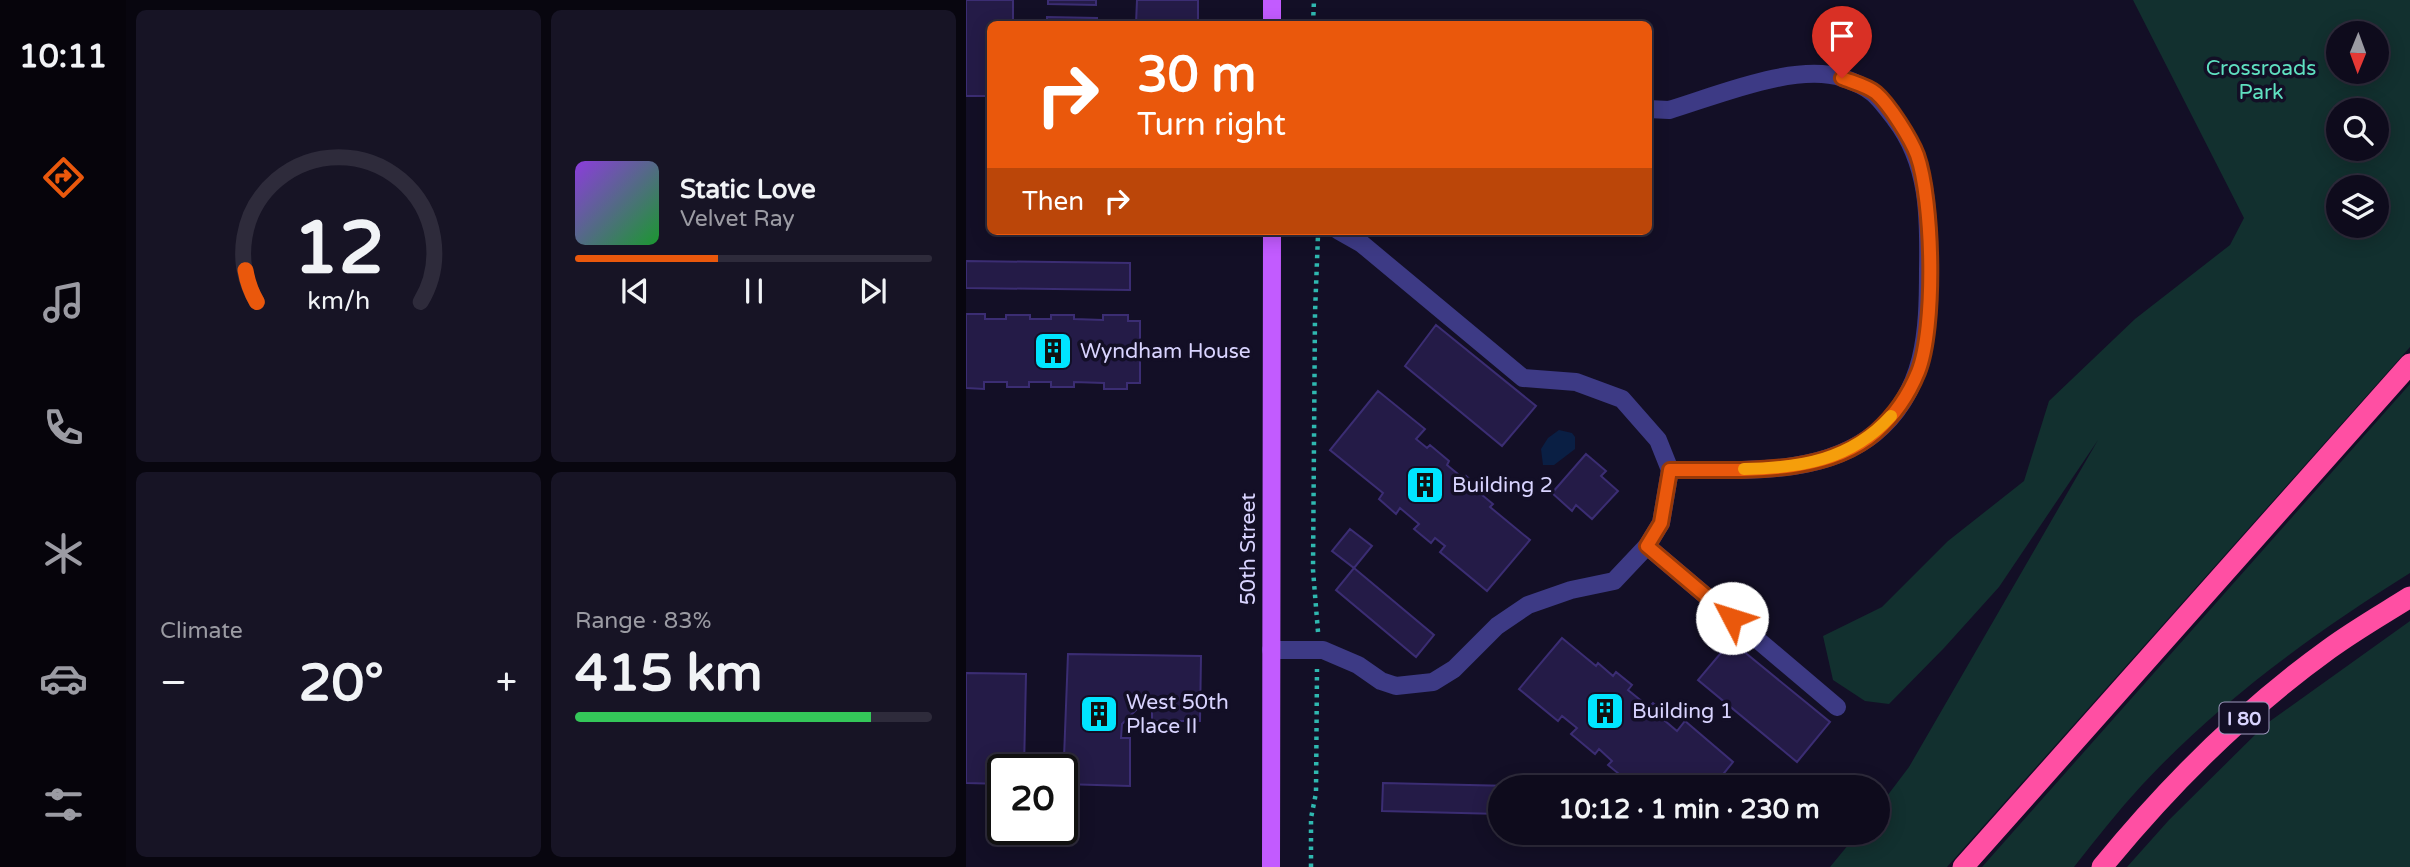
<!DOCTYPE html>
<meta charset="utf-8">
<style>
body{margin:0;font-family:"Varela Round",sans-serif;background:#171425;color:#f1f3f6;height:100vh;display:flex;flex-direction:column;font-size:26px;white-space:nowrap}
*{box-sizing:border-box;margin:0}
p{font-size:23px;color:#9b9ba3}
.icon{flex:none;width:38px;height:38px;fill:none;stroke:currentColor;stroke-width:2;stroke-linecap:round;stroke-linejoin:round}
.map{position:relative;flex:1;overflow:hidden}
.side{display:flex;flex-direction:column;gap:10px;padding:10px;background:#08060f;width:840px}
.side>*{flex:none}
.hud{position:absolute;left:21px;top:21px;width:665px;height:214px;border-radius:10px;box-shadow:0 4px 18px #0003,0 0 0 2px #2e2b3b;background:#ea580c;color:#fff;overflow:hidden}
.needle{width:46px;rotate:181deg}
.tools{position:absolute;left:1360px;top:21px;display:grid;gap:14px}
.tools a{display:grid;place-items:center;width:63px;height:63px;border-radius:50%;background:#0e0b1c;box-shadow:0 4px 18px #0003,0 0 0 2px #2e2b3b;font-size:35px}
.speed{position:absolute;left:21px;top:754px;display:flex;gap:14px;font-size:35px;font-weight:700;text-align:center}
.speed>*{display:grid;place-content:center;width:91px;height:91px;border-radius:50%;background:#0e0b1c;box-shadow:0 4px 18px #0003,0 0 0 2px #2e2b3b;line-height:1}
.speed .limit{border:4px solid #111;border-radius:10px;background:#fff;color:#111}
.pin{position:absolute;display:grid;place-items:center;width:60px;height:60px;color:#fff;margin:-72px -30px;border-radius:50% 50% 50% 0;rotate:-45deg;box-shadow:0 0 7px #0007}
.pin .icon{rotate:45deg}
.me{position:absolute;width:77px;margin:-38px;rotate:310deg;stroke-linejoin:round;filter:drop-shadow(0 0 5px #0008)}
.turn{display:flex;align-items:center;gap:24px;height:147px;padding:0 35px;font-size:32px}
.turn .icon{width:91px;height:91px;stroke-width:2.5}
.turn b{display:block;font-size:49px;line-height:60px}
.then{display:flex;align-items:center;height:66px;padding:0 35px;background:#0003;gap:14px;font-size:26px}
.big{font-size:52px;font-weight:700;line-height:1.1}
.side .tile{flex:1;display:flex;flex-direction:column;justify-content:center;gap:10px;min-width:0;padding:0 24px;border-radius:10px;background:#171425}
.side .dial{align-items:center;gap:0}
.dial svg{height:182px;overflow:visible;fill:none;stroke:#2e2b3b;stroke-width:7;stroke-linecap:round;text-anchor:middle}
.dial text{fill:#f1f3f6;stroke:none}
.song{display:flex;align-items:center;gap:21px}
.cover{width:84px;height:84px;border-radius:10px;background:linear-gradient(135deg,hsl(270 70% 55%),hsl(130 70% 35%))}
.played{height:7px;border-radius:4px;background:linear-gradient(90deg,#ea580c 40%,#2e2b3b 40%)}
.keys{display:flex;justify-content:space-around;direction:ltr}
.heat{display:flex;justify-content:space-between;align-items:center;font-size:38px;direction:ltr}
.charge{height:10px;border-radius:5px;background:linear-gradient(90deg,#34c759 83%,#2e2b3b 0)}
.side .tiles{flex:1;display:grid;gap:10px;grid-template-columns:repeat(2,1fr)}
.trip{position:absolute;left:522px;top:775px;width:402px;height:70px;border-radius:35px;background:#0e0b1c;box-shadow:0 4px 18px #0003,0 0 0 2px #2e2b3b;font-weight:700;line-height:70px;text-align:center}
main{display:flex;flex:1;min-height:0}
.menu{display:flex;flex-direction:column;width:126px;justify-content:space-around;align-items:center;background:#06040b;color:#9b9ba3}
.menu .icon{width:49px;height:49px}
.menu .selected{color:#ea580c}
.menu b{font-size:32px;color:#f1f3f6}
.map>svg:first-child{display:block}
</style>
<main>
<nav class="menu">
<b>10:11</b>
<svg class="icon selected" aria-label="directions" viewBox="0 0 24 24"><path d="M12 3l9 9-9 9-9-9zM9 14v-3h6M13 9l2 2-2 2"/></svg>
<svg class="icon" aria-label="music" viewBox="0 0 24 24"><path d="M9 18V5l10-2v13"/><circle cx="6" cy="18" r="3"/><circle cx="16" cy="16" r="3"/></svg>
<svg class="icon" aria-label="phone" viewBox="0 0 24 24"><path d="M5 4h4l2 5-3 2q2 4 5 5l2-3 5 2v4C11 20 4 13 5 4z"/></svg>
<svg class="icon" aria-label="climate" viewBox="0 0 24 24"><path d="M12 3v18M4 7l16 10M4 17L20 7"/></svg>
<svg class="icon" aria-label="car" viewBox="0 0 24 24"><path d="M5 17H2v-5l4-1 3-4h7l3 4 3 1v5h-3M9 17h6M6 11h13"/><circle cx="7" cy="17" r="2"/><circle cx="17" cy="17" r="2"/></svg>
<svg class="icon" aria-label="filters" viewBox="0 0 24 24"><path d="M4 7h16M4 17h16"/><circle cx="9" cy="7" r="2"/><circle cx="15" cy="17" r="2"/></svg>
</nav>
<section class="side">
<div class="tiles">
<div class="tile dial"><svg viewBox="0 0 100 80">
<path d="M14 69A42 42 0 1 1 86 69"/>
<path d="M14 69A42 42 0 0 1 9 55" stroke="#ea580c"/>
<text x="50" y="56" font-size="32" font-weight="700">12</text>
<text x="50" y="72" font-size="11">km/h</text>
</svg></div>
<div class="tile">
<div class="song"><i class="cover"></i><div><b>Static Love</b><p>Velvet Ray</p></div></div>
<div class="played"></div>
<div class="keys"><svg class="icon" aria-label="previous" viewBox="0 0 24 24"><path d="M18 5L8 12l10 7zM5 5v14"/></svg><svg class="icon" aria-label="pause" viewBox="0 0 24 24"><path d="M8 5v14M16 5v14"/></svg><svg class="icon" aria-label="next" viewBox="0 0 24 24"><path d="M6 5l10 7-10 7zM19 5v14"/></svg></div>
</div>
<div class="tile"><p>Climate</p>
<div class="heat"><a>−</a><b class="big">20°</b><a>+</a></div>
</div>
<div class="tile"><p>Range · 83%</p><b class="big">415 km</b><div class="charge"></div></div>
</div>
</section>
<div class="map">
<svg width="1444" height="867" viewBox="0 0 1444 867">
<rect width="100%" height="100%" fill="#130f26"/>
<path fill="#12302f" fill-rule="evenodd" d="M1167 0H1444V347L981 867H864L892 833H912V808L943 767 1132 440 1033 587 978 648 923 704 899 701 867 680 857 636 916 607 982 541 1058 481 1083 401 1169 319 1264 245 1278 218ZM1372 33H1410V72H1372ZM1372 110H1410V149H1372ZM1372 187H1410V226H1372Z
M1444 384V573C1348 633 1254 701 1176 785 1152 811 1130 839 1108 867H1016Z
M1444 621V867H1161L1203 820 1300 724Z"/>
<path fill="#0a1f44" d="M593 430 606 433 609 437V449L588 465H577L575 449 582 438Z"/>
<path fill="#241b47" stroke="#3b2d73" stroke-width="2" d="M0 0H47V24H24V96H0Z
M82 0H130V5L82 4Z
M171 0H232V24H170Z
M81 17 131 18V24H81Z
M0 261 164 263V290L0 288Z
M0 314H19V319H40V315H64V319H85V315H108V319L137 320V315H162V321H174V383H161V389H138V383L108 382V387H85V382H63V387H41V382H18V389L0 388Z
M470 325 570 406 536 446 439 366Z
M412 391 459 429 450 439 461 448 464 445 483 461 481 465 498 479 500 476 519 492 516 495 527 504 524 507 564 540 521 591 474 552 479 546 469 538 465 543 448 529 453 524 434 508 430 514 413 499 417 493 364 450Z
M620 454 640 471 635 476 652 491 626 519 610 505 606 511 586 493Z
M384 529 406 546 388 568 366 551Z
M388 568 468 635 450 657 370 590Z
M596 638 630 666 632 663 647 676 650 672 666 685 662 690 683 707 687 703 702 715 698 720 711 731 719 721 767 762 746 788H679L668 779 664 783 642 765 646 761 633 749 629 754 605 734 611 728 596 716 592 721 553 689Z
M765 641 864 722 831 762 732 680Z
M102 654 235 656 234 721H186V708H172L156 724 155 738H164V786L97 784Z
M0 673 60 674 58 770H37V784L0 783Z
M417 783 545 786V788H534V814L416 811Z"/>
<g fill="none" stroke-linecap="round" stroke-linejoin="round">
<path stroke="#2fb8b0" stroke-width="4.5" stroke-dasharray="3.5 5" stroke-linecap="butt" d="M347 24 348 0
M352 632 347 570 349 313 352 235
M345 867V818L350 793 351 669"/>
<path stroke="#3d3a85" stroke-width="18" d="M682 109 703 110C750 96 830 62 877 78 906 88 911 95 929 119 963 163 963 217 962 270 962 331 960 392 908 434 852 478 771 469 704 470
M681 546 871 707
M305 650H357L392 665 415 681 430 686 467 682 488 669 531 626 562 605 605 590 648 581 681 546 695 523 704 470 692 440 656 399 610 382 557 378 396 244 373 231"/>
<path stroke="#c25bff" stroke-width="18" d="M306 24V0
M305 867 306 231"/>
<path stroke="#ff4fa3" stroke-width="21" d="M997 867 1444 364
M1136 867C1203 785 1277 711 1363 649 1389 630 1417 614 1444 597"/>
</g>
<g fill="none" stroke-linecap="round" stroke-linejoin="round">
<defs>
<path id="route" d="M766 618 681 546 695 523 704 470C768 469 858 478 910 432 928 416 943 394 952 372 970 328 967 200 951 155 945 139 923 104 910 93 902 86 886 82 876 78"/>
</defs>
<use href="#route" stroke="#983908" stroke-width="18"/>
<use href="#route" stroke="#ea580c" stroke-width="12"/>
<path stroke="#f59e0b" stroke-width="12" d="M778 469C835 468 885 460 925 416"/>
</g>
<defs>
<symbol id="building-square" viewBox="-11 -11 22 22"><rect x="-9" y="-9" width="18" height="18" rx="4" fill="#00e5ff" stroke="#130f26"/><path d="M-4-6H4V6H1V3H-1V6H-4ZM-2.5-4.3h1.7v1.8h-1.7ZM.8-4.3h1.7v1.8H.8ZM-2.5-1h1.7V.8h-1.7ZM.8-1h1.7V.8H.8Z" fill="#111"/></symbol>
</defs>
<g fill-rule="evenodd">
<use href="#building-square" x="65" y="329" width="44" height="44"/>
<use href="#building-square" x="437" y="463" width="44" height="44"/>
<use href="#building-square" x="617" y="689" width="44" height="44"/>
<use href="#building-square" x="111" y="692" width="44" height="44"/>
</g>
<g text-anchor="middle" stroke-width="7" stroke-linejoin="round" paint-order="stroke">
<rect fill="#130f26" stroke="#9e99be" stroke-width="2" x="1253.5" y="702.5" width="49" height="31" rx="5"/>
<g font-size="19" font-weight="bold" fill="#d9d4ff">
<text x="1278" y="725">I 80</text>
</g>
<g font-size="21" fill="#5fe0c0" stroke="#130f26">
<text x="1295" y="75">Crossroads<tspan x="1295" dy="24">Park</tspan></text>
</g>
<g font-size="21" fill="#d9d4ff" stroke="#130f26" text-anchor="start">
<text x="114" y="358">Wyndham House</text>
<text x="486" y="492">Building 2</text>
<text x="160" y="709">West 50th<tspan x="160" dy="24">Place II</tspan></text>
<text x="666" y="718">Building 1</text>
</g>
<g font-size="21" fill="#d9d4ff" stroke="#130f26">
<text transform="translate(282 549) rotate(-90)" y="7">50th Street</text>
</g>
</g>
</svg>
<div class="tools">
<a><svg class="needle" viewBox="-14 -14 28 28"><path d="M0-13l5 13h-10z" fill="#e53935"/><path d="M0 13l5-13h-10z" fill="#9b9ba3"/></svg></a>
<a><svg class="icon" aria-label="search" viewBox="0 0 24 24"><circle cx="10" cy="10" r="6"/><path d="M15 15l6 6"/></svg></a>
<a><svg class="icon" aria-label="layers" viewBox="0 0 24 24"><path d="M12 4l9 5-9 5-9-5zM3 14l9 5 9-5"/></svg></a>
</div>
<div class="speed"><div class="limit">20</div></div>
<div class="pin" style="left:876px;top:78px;background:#d93025"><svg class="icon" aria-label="arrive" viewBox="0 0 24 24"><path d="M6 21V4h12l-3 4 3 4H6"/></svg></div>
<svg class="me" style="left:766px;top:618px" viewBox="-20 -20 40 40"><circle r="19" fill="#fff"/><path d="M0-13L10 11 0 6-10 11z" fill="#ea580c"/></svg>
<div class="trip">10:12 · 1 min · 230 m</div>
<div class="hud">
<div class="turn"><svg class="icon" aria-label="right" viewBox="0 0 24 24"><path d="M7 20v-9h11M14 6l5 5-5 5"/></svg><div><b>30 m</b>Turn right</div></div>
<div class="then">Then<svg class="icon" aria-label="right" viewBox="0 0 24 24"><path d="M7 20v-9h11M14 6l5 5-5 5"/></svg></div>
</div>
</div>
</main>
